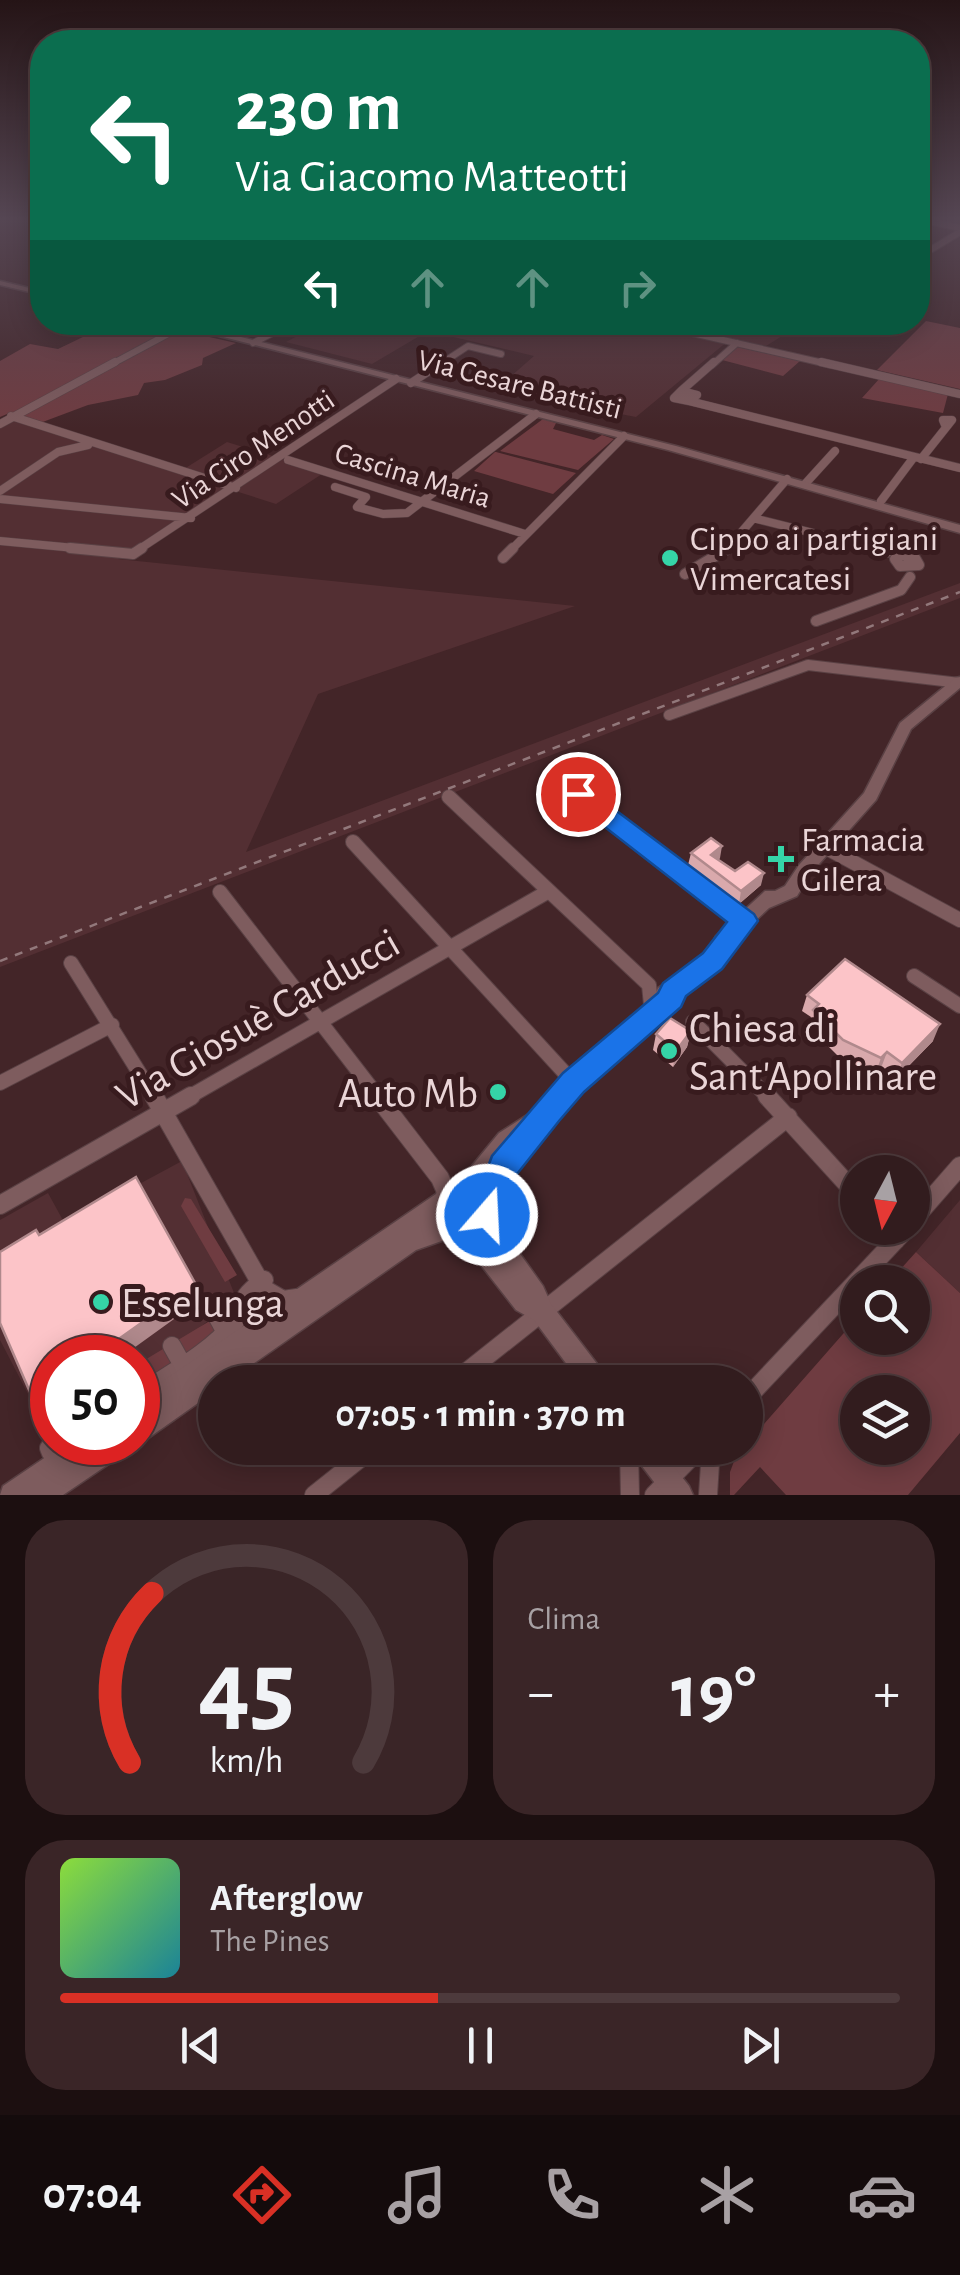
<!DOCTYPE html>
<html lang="it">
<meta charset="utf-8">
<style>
body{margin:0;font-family:"Alegreya Sans",sans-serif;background:#3a2527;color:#f1f3f6;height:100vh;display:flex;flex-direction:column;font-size:38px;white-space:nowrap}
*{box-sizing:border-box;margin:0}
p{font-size:32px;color:#a8a1a4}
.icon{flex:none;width:55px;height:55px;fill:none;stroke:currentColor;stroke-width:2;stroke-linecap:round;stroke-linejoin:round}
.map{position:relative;height:1495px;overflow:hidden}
.drawer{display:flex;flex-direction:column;gap:25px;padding:25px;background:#1c0f10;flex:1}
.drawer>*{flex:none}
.banner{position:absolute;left:30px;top:30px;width:900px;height:305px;border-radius:40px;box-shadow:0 5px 25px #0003,0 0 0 2px #4d3a3c;background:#0b6e4f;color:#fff;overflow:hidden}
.needle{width:65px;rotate:187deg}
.controls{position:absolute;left:840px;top:1155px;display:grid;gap:20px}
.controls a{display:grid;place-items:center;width:90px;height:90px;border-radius:50%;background:#321c1e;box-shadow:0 5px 25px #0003,0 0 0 2px #4d3a3c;font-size:50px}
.speed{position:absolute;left:30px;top:1335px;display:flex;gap:20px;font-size:50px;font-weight:700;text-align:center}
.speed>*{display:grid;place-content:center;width:130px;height:130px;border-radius:50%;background:#321c1e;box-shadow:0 5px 25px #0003,0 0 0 2px #4d3a3c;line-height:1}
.speed .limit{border:15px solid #d22;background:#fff;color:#111}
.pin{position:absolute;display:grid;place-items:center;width:85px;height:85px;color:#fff;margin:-42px;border:5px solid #fff;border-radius:50%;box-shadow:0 2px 10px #0007}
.me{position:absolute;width:110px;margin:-55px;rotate:19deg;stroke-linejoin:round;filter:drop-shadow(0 0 8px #0008)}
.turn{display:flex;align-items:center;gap:35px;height:210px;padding:0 40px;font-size:45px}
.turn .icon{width:130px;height:130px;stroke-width:2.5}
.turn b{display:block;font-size:70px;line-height:85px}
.lanes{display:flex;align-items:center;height:95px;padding:0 40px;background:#0003;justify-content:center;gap:50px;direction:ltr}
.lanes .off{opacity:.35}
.big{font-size:75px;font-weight:700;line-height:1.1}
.drawer .widget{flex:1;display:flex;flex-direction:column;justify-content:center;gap:15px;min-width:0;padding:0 35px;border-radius:40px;background:#3a2527}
.drawer .dial{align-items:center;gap:0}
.dial svg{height:260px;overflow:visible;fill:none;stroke:#4d3a3c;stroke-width:7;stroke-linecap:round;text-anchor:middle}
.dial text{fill:#f1f3f6;stroke:none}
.song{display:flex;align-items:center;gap:30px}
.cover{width:120px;height:120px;border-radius:15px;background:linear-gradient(135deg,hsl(90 70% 55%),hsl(190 70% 35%))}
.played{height:10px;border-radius:5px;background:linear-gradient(90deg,#d93025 45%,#4d3a3c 45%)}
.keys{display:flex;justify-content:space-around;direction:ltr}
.heat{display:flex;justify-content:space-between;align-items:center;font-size:55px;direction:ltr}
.drawer .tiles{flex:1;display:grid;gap:25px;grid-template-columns:1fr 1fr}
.widget:last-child{grid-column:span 2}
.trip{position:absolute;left:198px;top:1365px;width:565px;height:100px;border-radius:50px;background:#321c1e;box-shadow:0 5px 25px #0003,0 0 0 2px #4d3a3c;font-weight:700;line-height:100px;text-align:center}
.tab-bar{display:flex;height:160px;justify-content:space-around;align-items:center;background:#140b0c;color:#a8a1a4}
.tab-bar .icon{width:70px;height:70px}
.tab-bar .on{color:#d93025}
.tab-bar b{font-size:45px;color:#f1f3f6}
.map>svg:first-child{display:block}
</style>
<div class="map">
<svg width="960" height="1495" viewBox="0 0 960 1495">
<rect width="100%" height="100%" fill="#432528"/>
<path fill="#532f33" d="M324 322H639L728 341 636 417 495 390 534 356 428 331 372 364 286 342Z
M657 323H803L766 346Z
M8 417 184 469 227 442 325 472 276 504 229 489 118 559 575 606 318 694 246 852 960 583V598L0 967V422Z
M182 1161 236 1298 138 1378V1358H52V1440L0 1340V1220L48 1193 65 1224Z
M960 1200V1293L916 1252Z"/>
<path fill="#6f3c41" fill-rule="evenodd" d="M926 321 960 328V389L877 370Z
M114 322 147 323 236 343 203 358 202 365 165 380 144 383 138 395 88 405 40 423 7 414 0 417V361L30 344 58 349Z
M737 347 800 361 783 376 722 360Z
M880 378 948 394 943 413 862 398Z
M543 419 556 423 553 429 594 440 602 435 614 439 578 470 500 451Z
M495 452H496L576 473 553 494 474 471Z
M185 1198 191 1199 237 1275 225 1282 181 1206Z
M916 1252 960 1293V1433L908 1495H786L760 1467 734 1495H730V1472L736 1456 857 1318 858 1338H912V1282H889ZM858 1392H912V1448H858Z
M213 1319 218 1328 210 1339 138 1388V1364Z"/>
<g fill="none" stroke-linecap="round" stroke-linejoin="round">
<defs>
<path id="street-far4" d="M924 220 960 228
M932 249 960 232
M644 322 832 365
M253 343 294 322
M110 365 183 326
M439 365 468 346 501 354
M712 365 737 343"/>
<path id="street-far3" d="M821 362 960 394
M411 383 443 362
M681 391 697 395 689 401 674 398Z
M681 391 714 362
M689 401 960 468
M11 416 236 488
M0 424 115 362
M921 459 952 420H943L945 425
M288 460 525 534
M805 484 835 451
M335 487 366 497 357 507 383 514 407 513 536 414
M0 491 58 452 88 445
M0 499 191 518
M881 501 914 457
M757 519 881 550
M0 541 96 550
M138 550 396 379
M511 550 624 436
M726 550 787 479"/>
<path id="street-far2" d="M70 548 133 554 142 548
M871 548 887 552
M901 555 915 558 919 565 900 566 895 559Z
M503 558 513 548
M685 574 729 548
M816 621 901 590 910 577
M669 715 808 665 960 683"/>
<path id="street-far1" d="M578 794 744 921
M449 797 649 985 651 1005
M353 842 574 1083
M825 847 960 920
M220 892 379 1098
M71 963 155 1098
M914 976 960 1006
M693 1022 769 1098
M0 1083 112 1025
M187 1098 549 891"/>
<path id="street" d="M154 1096 264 1289 283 1300 297 1298
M377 1096 440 1178 447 1194
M767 1096 858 1196
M0 1205 191 1096
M912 1221 960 1166
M885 1228 896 1240
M217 1316 224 1329
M172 1346 182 1364
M454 1382 788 1117
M138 1395C169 1374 210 1353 234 1323 249 1303 234 1302 264 1280
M745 1400 907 1228
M49 1448 51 1453 66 1442
M629 1448 630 1495
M314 1495 373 1448
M654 1495 700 1448
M708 1495 711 1448"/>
<path id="secondary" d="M0 281 42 291V295L0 285Z
M164 322H181L676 446 960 525V533L668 450Z
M960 677V688L911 729 876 800 811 873 797 896 769 908 734 941 718 966 682 991 678 1004C611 1064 525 1124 497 1213L503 1230 543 1286 551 1304 604 1373 607 1382H580L534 1320 516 1310 470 1251 453 1237 416 1250 227 1382H215V1391L147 1439 138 1442V1398L436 1194 439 1187 452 1182 453 1178 471 1167 499 1133 538 1108 586 1062 659 998 656 993 658 988 706 956 716 936 765 891H775L785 886 799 865 864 793 900 723 955 678ZM469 1196 478 1207 475 1214 465 1218 456 1211 457 1201Z
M68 1442H131L128 1451 63 1495H0L3 1486Z
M631 1448H659L689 1486 693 1495H664L635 1457Z"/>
</defs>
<use href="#street-far4" stroke="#5a4144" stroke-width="8"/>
<use href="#street-far3" stroke="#5a4144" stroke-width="9"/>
<use href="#street-far2" stroke="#5a4144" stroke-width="12"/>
<use href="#street-far1" stroke="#5a4144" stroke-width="16"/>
<use href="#street" stroke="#5a4144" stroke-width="20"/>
<use href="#secondary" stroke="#5a4144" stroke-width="3"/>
<use href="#street-far4" stroke="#7e5c5e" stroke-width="6"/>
<use href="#street-far3" stroke="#7e5c5e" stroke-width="8"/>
<use href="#street-far2" stroke="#7e5c5e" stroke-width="10"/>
<use href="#street-far1" stroke="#7e5c5e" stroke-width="14"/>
<use href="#street" stroke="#7e5c5e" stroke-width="18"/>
<use href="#secondary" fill="#7e5c5e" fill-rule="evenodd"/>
<path stroke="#92787b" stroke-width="2.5" stroke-dasharray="8 8" stroke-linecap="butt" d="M0 961 960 592"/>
</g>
<path fill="#d9a9ac" d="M691 853 720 858 718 860 735 871 761 885 739 904 688 865Z
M807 995 933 1041 896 1079 881 1068 875 1075 838 1056 808 1026 811 1017 802 1011Z
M691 1031 687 1047 673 1067 653 1050 656 1034Z"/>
<path fill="#b0898c" d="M722 846 720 858 708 867 711 855Z
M764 873 761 885 739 904 741 891Z
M940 1024 933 1041 896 1079 902 1063Z
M691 1031 687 1047 673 1067 676 1051Z
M887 1052 881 1068 875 1075 881 1058Z
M199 1290 204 1304 183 1319 181 1314 120 1358H92L175 1299Z
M52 1386V1405L42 1413 33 1399Z"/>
<path fill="#fcc4c8" stroke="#b0898c" stroke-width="2.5" d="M711 838 722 846 711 855 735 871 748 862 764 873 741 891 691 853Z
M845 959 940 1024 902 1063 887 1052 881 1058 843 1040 813 1010 819 1004 807 995Z
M670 1018 691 1031 676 1051 656 1034Z
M136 1177 199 1290 177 1304 175 1299 92 1358H52V1386L33 1399 0 1323V1252L36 1230 39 1235Z"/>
<linearGradient id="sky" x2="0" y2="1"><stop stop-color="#251416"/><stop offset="0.51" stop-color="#554653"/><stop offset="1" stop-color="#554653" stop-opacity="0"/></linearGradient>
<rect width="960" height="429" fill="url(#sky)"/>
<path fill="#1a73e8" stroke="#114b97" stroke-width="2.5" d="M578 786 586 788 754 914 758 921 722 969 686 996 681 1007 584 1092 559 1121 517 1174 499 1226 487 1231 475 1226 470 1215 492 1156 538 1102 563 1073 658 993 663 983 703 953 727 922 570 800 566 794 570 788Z"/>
<g fill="#35d4a7" stroke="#381b1e" stroke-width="4">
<circle cx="670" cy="558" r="10"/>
<path d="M776 844h10v10h10v10h-10v10h-10v-10h-10v-10h10z"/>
<circle cx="669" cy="1051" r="10"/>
<circle cx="498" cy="1092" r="10"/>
<circle cx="101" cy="1302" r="10"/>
</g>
<g text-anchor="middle" stroke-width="10" stroke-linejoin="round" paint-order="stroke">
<g font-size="30" fill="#ead5d7" stroke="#381b1e">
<text transform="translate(520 384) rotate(14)" y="10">Via Cesare Battisti</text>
<text transform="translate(253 449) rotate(-34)" y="10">Via Ciro Menotti</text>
<text transform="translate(413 475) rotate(17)" y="10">Cascina Maria</text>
</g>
<g font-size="35" fill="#ead5d7" stroke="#381b1e" text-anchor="start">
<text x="690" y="550">Cippo ai partigiani<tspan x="690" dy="40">Vimercatesi</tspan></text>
<text x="801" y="851">Farmacia<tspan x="801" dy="40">Gilera</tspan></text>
</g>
<g font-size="42" fill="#ead5d7" stroke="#381b1e">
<text transform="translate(257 1018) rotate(-30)" y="15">Via Giosuè Carducci</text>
</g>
<g font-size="42" fill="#ead5d7" stroke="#381b1e" text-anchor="start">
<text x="689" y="1042">Chiesa di<tspan x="689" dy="48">Sant'Apollinare</tspan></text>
<text x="478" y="1107" text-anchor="end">Auto Mb</text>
<text x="121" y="1317">Esselunga</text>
</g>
</g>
</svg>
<div class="controls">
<a><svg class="needle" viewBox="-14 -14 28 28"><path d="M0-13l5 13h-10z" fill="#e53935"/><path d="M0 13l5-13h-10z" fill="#a8a1a4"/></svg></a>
<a><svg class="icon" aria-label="search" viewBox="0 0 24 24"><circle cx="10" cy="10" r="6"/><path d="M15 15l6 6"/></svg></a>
<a><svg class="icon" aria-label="layers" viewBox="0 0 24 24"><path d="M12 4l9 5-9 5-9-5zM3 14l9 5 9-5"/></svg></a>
</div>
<div class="speed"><div class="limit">50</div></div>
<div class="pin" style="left:578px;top:794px;background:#d93025"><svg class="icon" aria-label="arrive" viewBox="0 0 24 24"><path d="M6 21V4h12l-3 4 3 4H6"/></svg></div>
<svg class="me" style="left:487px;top:1215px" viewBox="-20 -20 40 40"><circle r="17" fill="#1a73e8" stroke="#fff" stroke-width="3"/><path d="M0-11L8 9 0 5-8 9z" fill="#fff"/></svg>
<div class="trip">07:05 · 1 min · 370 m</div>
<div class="banner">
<div class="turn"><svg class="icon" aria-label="left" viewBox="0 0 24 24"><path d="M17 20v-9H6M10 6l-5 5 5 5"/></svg><div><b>230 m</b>Via Giacomo Matteotti</div></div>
<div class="lanes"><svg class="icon" aria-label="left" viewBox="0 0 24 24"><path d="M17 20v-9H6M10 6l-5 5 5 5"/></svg><svg class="icon off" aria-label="ahead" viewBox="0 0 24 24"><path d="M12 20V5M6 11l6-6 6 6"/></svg><svg class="icon off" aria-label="ahead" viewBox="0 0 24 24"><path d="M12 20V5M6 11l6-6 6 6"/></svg><svg class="icon off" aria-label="right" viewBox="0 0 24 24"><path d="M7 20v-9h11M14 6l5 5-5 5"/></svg></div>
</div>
</div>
<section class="drawer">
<div class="tiles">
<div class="widget dial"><svg viewBox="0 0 100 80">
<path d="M14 69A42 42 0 1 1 86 69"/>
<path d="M14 69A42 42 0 0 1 21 17" stroke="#d93025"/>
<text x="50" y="56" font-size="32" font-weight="700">45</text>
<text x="50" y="72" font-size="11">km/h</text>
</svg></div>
<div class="widget"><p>Clima</p>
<div class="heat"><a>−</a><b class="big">19°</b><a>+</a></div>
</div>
<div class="widget">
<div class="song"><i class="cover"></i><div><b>Afterglow</b><p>The Pines</p></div></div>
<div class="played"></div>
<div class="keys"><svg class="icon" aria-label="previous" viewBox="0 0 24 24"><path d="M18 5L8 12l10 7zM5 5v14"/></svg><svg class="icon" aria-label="pause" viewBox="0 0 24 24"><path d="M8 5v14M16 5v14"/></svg><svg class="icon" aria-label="next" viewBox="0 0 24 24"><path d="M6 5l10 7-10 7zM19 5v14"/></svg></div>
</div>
</div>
</section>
<nav class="tab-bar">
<b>07:04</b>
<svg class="icon on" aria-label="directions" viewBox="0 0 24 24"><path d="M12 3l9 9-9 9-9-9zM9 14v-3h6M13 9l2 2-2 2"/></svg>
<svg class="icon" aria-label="music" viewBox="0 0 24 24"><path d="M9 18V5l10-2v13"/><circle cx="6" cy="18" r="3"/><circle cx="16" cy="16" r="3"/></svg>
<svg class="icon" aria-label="phone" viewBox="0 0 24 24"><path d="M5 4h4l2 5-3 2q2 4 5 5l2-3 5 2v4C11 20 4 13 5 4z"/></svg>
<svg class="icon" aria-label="climate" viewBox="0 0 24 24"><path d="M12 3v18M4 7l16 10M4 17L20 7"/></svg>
<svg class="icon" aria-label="car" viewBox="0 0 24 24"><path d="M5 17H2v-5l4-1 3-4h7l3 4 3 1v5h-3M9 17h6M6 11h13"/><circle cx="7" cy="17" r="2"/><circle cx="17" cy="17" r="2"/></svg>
</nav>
